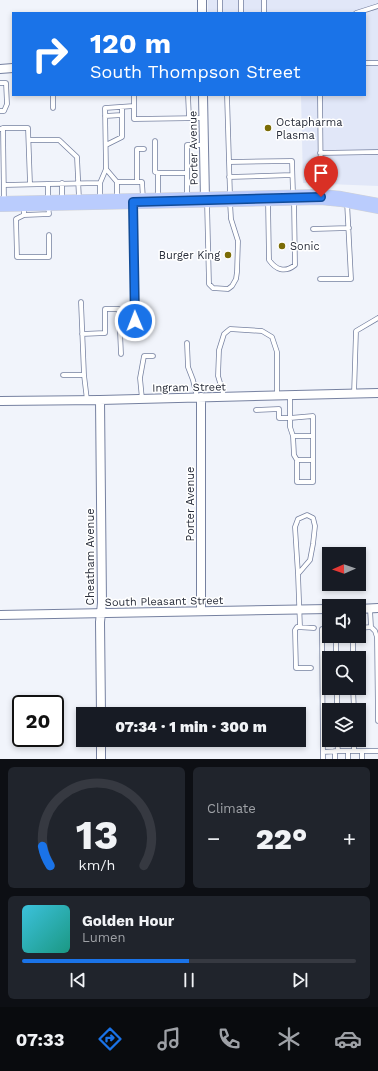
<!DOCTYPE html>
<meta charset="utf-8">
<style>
body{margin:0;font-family:"Work Sans",sans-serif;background:#20242c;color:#f1f3f6;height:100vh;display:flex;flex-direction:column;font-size:15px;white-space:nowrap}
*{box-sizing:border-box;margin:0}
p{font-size:13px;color:#9ea1a6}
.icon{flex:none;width:22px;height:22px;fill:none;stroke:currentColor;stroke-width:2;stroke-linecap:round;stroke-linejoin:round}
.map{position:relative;height:759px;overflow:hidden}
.drawer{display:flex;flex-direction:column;gap:8px;padding:8px;background:#0d0f14;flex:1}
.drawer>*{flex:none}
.guide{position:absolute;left:12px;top:12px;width:354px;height:84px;border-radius:0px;box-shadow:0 2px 6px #0003;background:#1a73e8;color:#fff;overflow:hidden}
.needle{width:26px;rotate:268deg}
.tools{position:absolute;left:322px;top:547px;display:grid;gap:8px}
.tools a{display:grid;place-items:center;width:44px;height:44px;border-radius:0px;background:#171b24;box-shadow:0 2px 6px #0003;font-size:20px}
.speed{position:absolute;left:12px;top:695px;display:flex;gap:8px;font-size:20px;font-weight:700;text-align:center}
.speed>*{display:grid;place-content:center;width:52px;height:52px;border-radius:50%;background:#171b24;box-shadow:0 2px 6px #0003;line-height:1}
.speed .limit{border:2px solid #111;border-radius:6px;background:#fff;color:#111}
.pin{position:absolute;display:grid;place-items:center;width:34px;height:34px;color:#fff;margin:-41px -17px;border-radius:50% 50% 50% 0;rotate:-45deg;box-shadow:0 0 4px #0007}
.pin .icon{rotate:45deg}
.me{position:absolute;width:44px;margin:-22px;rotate:359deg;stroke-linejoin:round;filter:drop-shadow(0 0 3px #0008)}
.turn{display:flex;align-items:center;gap:14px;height:84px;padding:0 12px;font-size:18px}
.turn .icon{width:52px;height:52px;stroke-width:2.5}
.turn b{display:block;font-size:28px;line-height:34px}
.big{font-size:30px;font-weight:800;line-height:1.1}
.drawer .tile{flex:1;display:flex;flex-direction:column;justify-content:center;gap:6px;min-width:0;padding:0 14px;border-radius:6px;background:#20242c}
.drawer .dial{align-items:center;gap:0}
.dial svg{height:104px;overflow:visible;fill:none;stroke:#363941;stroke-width:7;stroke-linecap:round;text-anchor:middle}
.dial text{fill:#f1f3f6;stroke:none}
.song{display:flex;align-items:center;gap:12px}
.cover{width:48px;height:48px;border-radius:6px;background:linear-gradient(135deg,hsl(190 70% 55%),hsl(170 70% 35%))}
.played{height:4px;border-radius:2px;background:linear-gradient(90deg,#1a73e8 50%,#363941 50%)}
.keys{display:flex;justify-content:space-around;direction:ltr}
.heat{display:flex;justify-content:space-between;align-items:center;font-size:22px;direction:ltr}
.drawer .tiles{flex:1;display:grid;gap:8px;grid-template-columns:1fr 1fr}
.tile:last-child{grid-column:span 2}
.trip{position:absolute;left:76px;top:707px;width:230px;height:40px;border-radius:0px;background:#171b24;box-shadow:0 2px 6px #0003;font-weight:800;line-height:40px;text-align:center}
.tab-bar{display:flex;height:64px;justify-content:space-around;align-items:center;background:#090b0e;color:#9ea1a6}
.tab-bar .icon{width:28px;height:28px}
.tab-bar .selected{color:#1a73e8}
.tab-bar b{font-size:18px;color:#f1f3f6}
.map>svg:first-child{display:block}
</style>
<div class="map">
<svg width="378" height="759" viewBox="0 0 378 759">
<rect width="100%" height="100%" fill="#f1f4fb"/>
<path fill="#e1e7f8" d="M208 0H378V186L303 183 301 95H365V13H208Z"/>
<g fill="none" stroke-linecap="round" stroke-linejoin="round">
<defs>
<path id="lane" d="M220 0V13
M241 0V13
M264 0V13
M356 13 378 6
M365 63H378
M0 83H6L7 104 4 111H0
M53 95V108
M134 95V119L203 118
M188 95 189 118
M227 95 230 195
M320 95 321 195
M105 116 122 115
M3 128H28L30 184
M0 129 3 128 4 201
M29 140H59L77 157 79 199
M155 141V172L158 173
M106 145 122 137V107
M320 153 378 152
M229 162 292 161 293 194
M106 169 117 182
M187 173V196
M229 177 292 175
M137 182V149H144
M62 183V200
M48 184 100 183
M4 185 48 184V199
M158 198V173H187V145H204
M117 199V182H142L143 199
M100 200V183L106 169 105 108 134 106
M268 201 269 260C276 270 285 273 295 265L294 201
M207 202 209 284 213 288 228 289 232 286 236 279 237 272 238 241 231 219 230 202
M133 205 135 321
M24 206V215L16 219 17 257H49V235
M24 215 49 214 48 206
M313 229 349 228
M320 279H351L347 202
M81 302 84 375 87 400
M82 334 105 333V309H119L121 354
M187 343 188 367 193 380 197 397
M63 375H84
M354 394 356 331 378 318
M224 396 218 376 219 350 224 334 230 329 262 331 272 337 277 352V396
M142 399 140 378 144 356H153
M256 410 279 409V418H290V396
M313 416V482H297V460L294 455 293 436 290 427V418Z
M293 436H313
M297 460H313
M298 574 295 527 298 519 307 515 313 518 315 526 313 544 310 560 298 574 300 627
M370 609 371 627 375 631 377 637 378 721
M359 628 371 627
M336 636V658
M353 636V658
M311 668H296L295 630 297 627 314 628
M337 688V710
M353 688 354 710
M337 740 338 751H354
M354 740V751H378
M335 751V759
M348 751V759
M362 751V759
M323 752 338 751
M323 759 322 629H329"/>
<path id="street" d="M202 0V13
M0 69 13 68
M203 95 205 200
M100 400 102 603 100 622 101 714
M0 401 100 400 378 393
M359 609 378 608
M201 611V397
M0 615 329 609
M101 740V759"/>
<path id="highway" d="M0 204 321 197 341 199 378 206"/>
</defs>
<use href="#lane" stroke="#7681a0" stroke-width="5.5"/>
<use href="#street" stroke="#7681a0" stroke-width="10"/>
<use href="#highway" stroke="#d0d1d4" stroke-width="16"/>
<use href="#lane" stroke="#fff" stroke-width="4"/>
<use href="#street" stroke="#fff" stroke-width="8"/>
<use href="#highway" stroke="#baccfd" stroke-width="15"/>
</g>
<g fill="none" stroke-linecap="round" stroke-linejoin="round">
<defs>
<path id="route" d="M135 321 133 202 321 197"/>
</defs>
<use href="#route" stroke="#114b97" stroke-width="10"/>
<use href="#route" stroke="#1a73e8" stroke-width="7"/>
</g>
<g fill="#7b6c06" stroke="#fff" stroke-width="1.5">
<circle cx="268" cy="128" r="4"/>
<circle cx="282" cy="246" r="4"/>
<circle cx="228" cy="255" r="4"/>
</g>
<g text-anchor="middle" stroke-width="3" stroke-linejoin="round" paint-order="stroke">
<g font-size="11" fill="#282d3a" stroke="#fff" text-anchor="start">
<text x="276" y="126">Octapharma<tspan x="276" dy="13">Plasma</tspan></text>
<text x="290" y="250">Sonic</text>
<text x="220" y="259" text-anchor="end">Burger King</text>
</g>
<g font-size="11" fill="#282d3a" stroke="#fff">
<text transform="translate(193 148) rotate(-91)" y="4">Porter Avenue</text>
<text transform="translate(189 387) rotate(-1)" y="4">Ingram Street</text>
<text transform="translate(190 504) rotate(-90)" y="4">Porter Avenue</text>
<text transform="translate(90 557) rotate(-90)" y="4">Cheatham Avenue</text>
<text transform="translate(164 601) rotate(-1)" y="4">South Pleasant Street</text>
</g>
</g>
</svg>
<div class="tools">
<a><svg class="needle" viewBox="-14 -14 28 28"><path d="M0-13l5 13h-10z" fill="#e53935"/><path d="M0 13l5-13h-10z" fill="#9ea1a6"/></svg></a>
<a><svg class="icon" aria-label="sound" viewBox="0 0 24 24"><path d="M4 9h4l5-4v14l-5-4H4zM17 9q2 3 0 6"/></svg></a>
<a><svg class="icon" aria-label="search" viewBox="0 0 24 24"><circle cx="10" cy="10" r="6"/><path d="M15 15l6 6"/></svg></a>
<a><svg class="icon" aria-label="layers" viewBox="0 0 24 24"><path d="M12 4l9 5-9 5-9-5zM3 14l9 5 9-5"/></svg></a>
</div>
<div class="speed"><div class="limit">20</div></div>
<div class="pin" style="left:321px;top:197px;background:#d93025"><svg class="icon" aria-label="arrive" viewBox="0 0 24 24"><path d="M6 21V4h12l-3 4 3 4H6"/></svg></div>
<svg class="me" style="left:135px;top:321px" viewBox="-20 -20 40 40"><circle r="17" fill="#1a73e8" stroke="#fff" stroke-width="3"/><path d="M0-11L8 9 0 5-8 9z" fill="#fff"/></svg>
<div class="trip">07:34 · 1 min · 300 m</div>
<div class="guide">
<div class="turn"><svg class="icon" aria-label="right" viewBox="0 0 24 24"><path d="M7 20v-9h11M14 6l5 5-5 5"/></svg><div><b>120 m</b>South Thompson Street</div></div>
</div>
</div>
<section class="drawer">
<div class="tiles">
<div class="tile dial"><svg viewBox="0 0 100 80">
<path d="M14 69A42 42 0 1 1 86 69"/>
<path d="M14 69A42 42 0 0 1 8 54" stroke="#1a73e8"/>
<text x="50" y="56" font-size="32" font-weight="700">13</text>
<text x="50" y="72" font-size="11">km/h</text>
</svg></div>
<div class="tile"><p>Climate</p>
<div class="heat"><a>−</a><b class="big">22°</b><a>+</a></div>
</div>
<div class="tile">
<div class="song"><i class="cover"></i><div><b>Golden Hour</b><p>Lumen</p></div></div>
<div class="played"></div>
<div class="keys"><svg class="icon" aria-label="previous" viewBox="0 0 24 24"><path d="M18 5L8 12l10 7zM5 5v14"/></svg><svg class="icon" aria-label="pause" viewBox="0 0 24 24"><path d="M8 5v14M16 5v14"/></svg><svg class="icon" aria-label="next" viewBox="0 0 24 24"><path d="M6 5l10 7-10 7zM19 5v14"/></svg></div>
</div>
</div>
</section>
<nav class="tab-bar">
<b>07:33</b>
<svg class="icon selected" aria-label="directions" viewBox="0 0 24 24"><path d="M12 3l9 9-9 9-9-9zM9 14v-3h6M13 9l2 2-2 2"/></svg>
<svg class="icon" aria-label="music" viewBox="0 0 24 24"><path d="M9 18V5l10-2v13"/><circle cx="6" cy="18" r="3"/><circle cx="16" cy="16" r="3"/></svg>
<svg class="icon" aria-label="phone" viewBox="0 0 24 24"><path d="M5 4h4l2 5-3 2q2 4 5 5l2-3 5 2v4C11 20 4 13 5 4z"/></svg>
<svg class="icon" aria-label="climate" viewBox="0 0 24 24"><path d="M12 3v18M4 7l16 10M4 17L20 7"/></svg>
<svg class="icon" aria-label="car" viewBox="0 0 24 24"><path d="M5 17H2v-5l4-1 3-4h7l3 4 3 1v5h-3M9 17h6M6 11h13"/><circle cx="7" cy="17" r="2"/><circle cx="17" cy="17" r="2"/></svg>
</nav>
